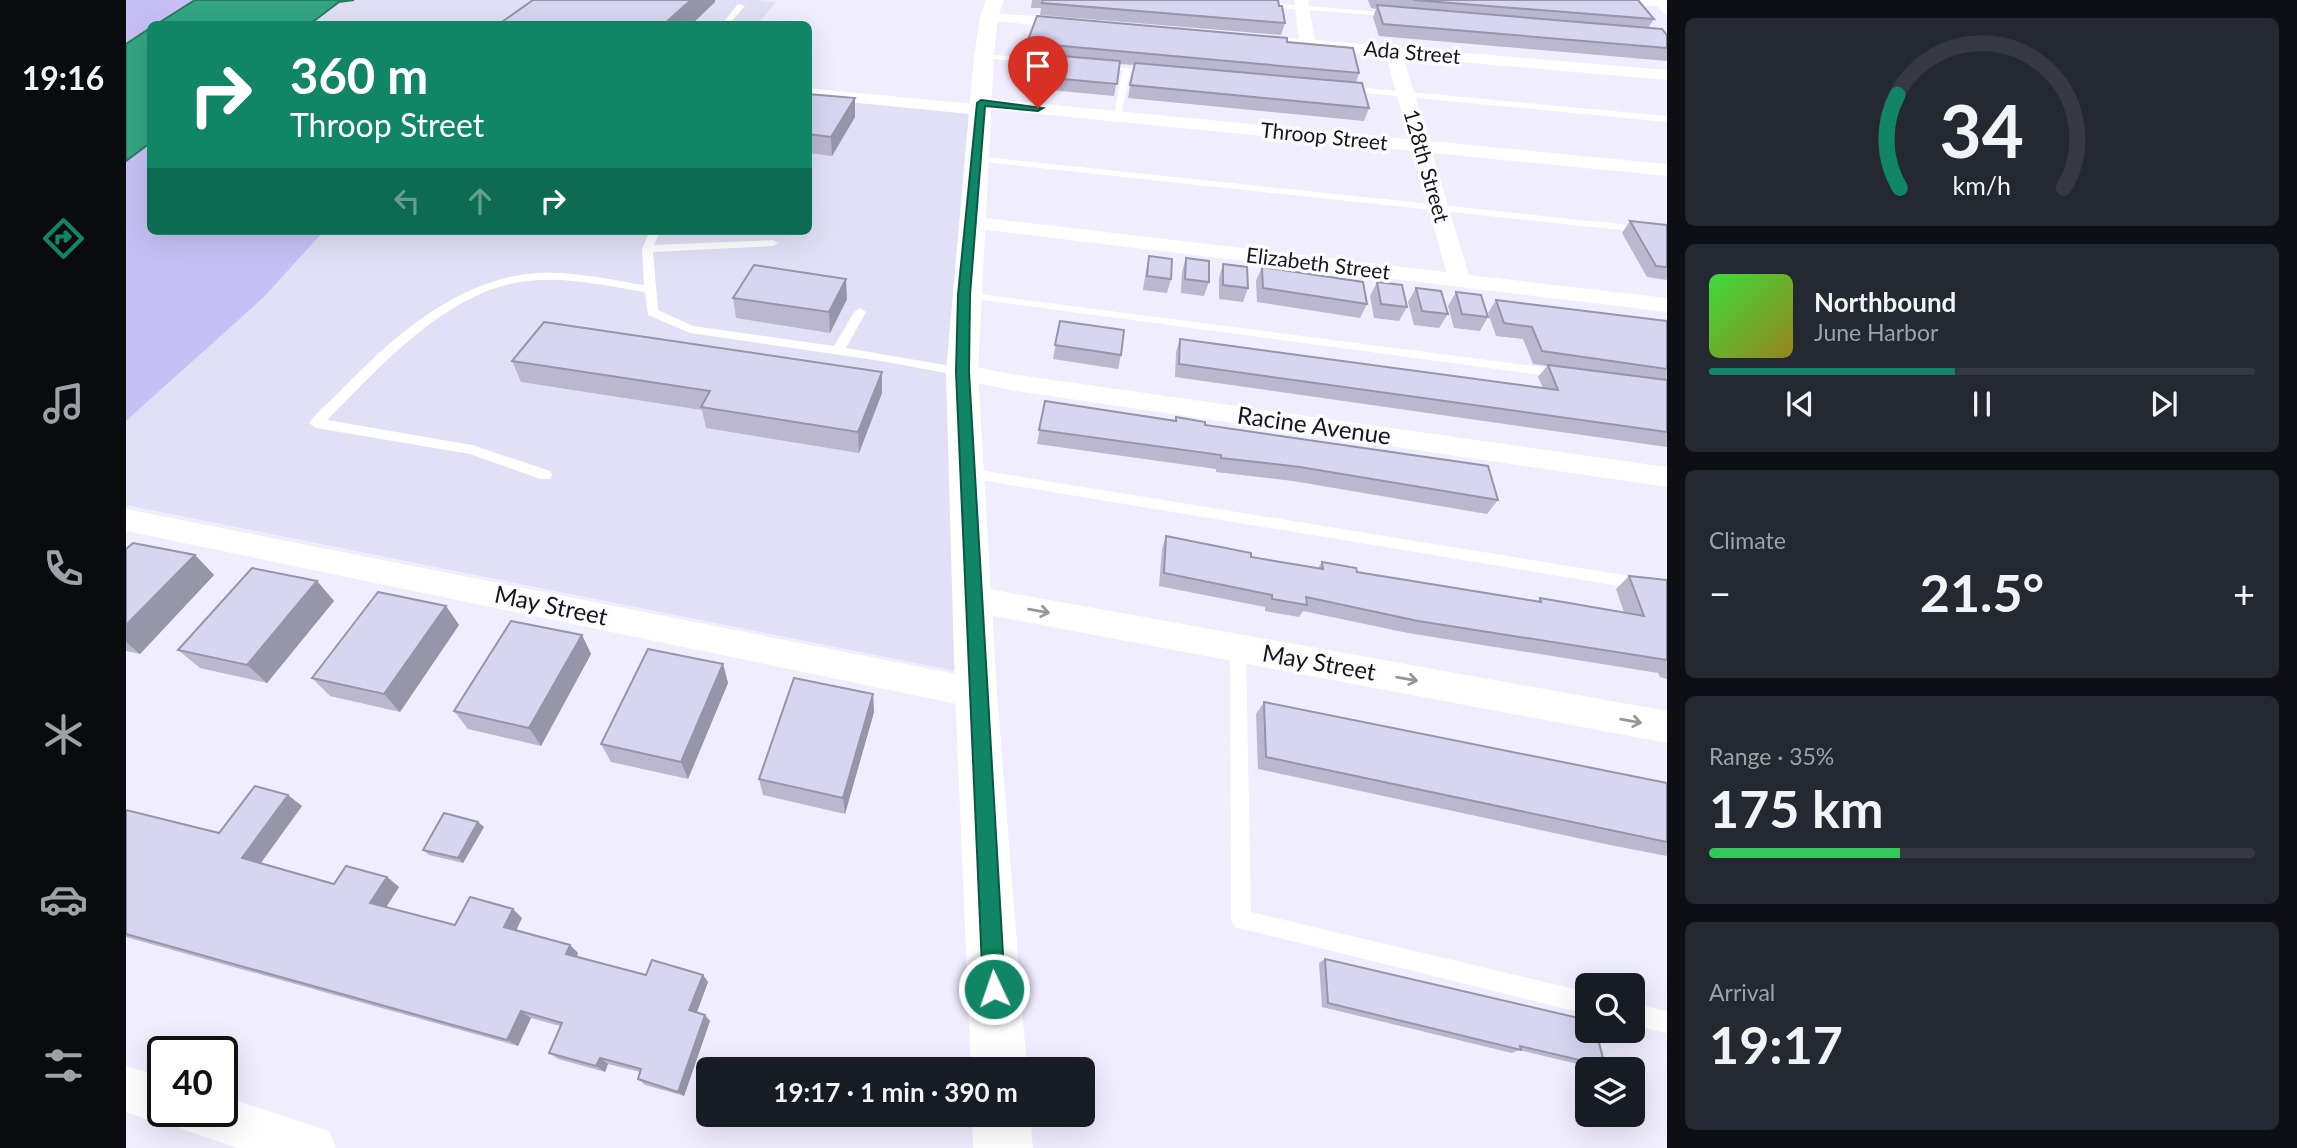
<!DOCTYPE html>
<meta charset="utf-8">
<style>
body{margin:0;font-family:Lato,sans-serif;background:#242831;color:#f1f3f6;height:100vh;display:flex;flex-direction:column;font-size:26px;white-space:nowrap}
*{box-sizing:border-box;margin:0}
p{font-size:23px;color:#9ea1a6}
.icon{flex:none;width:38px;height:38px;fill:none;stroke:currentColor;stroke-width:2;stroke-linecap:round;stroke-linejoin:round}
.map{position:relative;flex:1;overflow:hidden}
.details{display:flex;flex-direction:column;gap:18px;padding:18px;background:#0d0f14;width:630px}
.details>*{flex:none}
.top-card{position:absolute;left:21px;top:21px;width:665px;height:214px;border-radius:10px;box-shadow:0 7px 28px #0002;background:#118666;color:#fff;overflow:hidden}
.tools{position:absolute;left:1449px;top:973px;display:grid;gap:14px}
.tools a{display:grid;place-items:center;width:70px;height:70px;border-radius:10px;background:#171b24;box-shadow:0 7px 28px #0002;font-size:35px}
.speed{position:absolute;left:21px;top:1036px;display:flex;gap:14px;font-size:35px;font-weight:700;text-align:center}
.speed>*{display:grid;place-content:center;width:91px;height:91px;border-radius:50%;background:#171b24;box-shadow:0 7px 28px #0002;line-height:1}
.speed .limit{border:4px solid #111;border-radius:10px;background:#fff;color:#111}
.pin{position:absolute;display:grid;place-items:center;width:60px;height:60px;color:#fff;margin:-72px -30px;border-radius:50% 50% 50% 0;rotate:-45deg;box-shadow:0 0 7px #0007}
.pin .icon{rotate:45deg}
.me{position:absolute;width:77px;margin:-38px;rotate:357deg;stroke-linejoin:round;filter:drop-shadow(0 0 5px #0008)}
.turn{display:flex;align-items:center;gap:24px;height:147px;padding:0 28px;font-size:32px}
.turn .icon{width:91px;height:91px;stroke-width:2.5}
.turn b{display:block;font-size:49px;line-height:60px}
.lanes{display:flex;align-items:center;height:66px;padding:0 28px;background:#0003;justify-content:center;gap:35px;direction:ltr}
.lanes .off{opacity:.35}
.big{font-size:52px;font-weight:700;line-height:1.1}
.details .widget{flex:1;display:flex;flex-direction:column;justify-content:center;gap:10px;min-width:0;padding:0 24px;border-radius:10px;background:#242831}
.details .dial{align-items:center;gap:0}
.dial svg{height:182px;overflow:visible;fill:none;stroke:#363941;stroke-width:7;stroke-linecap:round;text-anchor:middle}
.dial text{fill:#f1f3f6;stroke:none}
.song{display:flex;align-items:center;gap:21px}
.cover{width:84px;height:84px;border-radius:10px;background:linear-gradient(135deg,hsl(120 70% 55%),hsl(50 70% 35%))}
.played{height:7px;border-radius:4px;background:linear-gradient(90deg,#118666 45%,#363941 45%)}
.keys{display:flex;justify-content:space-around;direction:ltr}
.heat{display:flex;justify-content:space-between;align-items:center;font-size:38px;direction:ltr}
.charge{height:10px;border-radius:5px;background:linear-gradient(90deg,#34c759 35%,#363941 0)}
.trip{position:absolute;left:570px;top:1057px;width:399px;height:70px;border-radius:10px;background:#171b24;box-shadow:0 7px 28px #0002;font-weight:700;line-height:70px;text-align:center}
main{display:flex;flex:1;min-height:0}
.tabs{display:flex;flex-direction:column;width:126px;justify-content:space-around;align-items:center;background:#090b0e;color:#9ea1a6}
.tabs .icon{width:49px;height:49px}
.tabs .on{color:#118666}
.tabs b{font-size:32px;color:#f1f3f6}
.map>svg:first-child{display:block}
</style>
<main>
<nav class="tabs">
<b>19:16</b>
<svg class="icon on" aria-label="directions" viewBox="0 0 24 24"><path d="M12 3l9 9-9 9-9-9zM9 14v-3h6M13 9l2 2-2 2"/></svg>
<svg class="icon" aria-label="music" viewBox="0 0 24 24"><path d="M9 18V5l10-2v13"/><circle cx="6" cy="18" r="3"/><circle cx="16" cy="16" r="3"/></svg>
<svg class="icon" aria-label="phone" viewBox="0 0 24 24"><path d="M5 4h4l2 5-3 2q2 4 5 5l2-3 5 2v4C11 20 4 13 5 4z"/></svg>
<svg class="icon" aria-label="climate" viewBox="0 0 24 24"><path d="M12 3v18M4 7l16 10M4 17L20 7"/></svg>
<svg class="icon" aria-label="car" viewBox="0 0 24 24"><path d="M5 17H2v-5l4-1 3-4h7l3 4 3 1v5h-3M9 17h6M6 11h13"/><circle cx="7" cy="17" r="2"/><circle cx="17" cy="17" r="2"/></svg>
<svg class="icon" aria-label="filters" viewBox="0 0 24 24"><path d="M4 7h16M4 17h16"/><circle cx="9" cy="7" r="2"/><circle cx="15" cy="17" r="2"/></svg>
</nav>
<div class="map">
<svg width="1541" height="1148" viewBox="0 0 1541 1148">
<rect width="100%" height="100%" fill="#efedfe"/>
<path fill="#e2e0f6" d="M228 0H632L650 2 632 24H184L213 2Z
M683 95 855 113 841 291 855 676 0 505V421L138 297 198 231H682Z"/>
<path fill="#c7c0f6" d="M0 0H69L31 24H24V28L0 44Z
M24 143V231H198L138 297 0 421V161Z"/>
<path fill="#34a682" stroke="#2b7b64" stroke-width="2" d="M69 0H228L213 2 184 24H31Z
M24 28V143L0 161V44Z"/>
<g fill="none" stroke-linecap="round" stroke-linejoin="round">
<path fill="#fff" fill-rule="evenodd" d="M1525 0H1533L1541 9V16Z
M1132 2 1270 13 1274 15 1270 17 1129 6Z
M612 4 619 6 603 24H596Z
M858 54 929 60 933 62 929 64 855 58Z
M972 64 1030 72 1026 74 1004 72 995 118 988 116 996 71 969 68 968 66Z
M1219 86 1541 116V122L1216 91 1215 89Z
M850 156 1541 229V235L847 161V157Z
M524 231H534L528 245 647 240 652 243 647 246 527 252 532 310 567 326 708 346 728 312 734 308 740 312 720 348 836 368 842 372 836 376 755 361 564 333 522 315 519 292C480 286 440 276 401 281 321 290 254 367 201 420L346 445 424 471 426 475 424 479H414L344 454 190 428 183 423C192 410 206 400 217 388 266 338 327 283 401 274 439 269 480 279 518 285L516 249Z
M838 292 1438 370 1444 374 1438 378 834 297V293Z
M841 468 1541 582V594L836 477 834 473 836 469Z
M1112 641 1118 643 1120 648 1125 912 1461 992V1014L1108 927 1105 920 1104 648 1106 643Z
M1507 1003 1541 1011V1033L1507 1025Z"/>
<path fill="#fff" fill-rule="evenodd" d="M1168 0H1182L1189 40 1541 70V80L1277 57 1303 141 1541 164V176L1306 153 1343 275 1541 298V312L844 228 833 222 844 216 1320 272 1287 151 862 109 860 114 854 115 682 98V88L847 104 849 99 855 98 1283 139 1260 56 1114 42V36L1120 34 1173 39Z
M1488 0H1541V7L1495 4Z
M863 13 950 19 958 24 950 29 858 20V14Z
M836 364 884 374 1541 467V487L884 390 827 378 823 372 827 366Z
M0 509 850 678 862 682 868 693 862 704 850 708 0 531Z
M846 586 1541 711V743L846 612 835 608 830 599 835 590Z
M0 1066 37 1077V1111H96V1096L203 1131 210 1148H111L53 1128 50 1119 37 1125 0 1112Z"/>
<path fill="#fff" fill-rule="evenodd" d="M860 0H878L872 17 868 56 852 372 871 693 901 1069H845L829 693 820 372 848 56 854 17Z
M846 1115H904L907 1148H847Z"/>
</g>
<path fill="#bab7cf" d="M407 0H589V2L566 24H377L376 22Z
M906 0H1152L1159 23 1155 35 914 15 915 8H905Z
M1242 0H1512L1528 19 1522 28 1541 35V61L1253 36 1247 17 1250 9 1245 8Z
M902 40 1161 42 1233 73 1230 83 1243 108 1238 121 1002 98 1008 65 994 64 988 96 903 88 904 76 914 53 901 51Z
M682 94 729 117 706 156 682 153Z
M1504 221 1541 225V280L1521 277 1496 233Z
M1023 256 1045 279 1041 293 1017 290 1020 270Z
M1060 258 1083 282 1078 296 1055 293 1056 272Z
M1097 264 1122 288 1117 302 1093 299V278Z
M1136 267 1241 304 1234 318 1131 302 1130 281Z
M1251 282 1281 307 1273 321 1248 318 1244 296Z
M1290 288 1322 314 1313 328 1288 325 1282 302Z
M1330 292 1362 317 1354 331 1328 328 1322 306Z
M607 298 721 299 704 333 610 318Z
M1370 300 1541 321V447L1049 377 1050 352 1054 339 1417 388 1412 377 1421 366 1407 364 1397 339 1370 336 1362 313Z
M934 321 995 355 992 369 927 359Z
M386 361 756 372V393L733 453 580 428 576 410 395 382Z
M919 401 1049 420 1050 417 1372 500 1361 514 1167 481 1090 472V469L911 444Z
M1040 536 1125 557 1192 568 1196 562 1231 572 1411 602 1414 598 1498 612 1490 589 1503 576 1541 580V679L1534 677 1532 673 1282 633 1177 611 1173 617 1139 611V607L1033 586 1036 549Z
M0 549 69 555 88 575 14 654 0 651Z
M191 581 208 601 141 683 74 668 52 650Z
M320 606 333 625 274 712 204 696 186 678Z
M456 635 465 654 415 746 342 729 328 711Z
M597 664 602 683 562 779 485 762 475 744Z
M747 694 748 712 719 814 637 795 633 779Z
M1138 702 1541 783V856L1484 845 1132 769 1130 714Z
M176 806 135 863 208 884 261 877 273 887 260 907 329 925 396 918 390 930 444 945 452 953 451 956 520 975H577L582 982 571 1012 584 1021 558 1096 519 1085 512 1079 514 1072 482 1064 479 1072 432 1059 423 1053 434 1026 405 1018 392 1046 0 937V810L93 833Z
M352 822 358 827 337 863 303 855 297 850Z
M1199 959 1479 1066 1469 1068 1393 1050 1386 1053 1196 1007 1193 963Z"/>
<path fill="#9795a9" d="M565 0H589V2L566 24H538Z
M729 98V117L706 156 705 137Z
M720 279 721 299 704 333 703 312Z
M756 372V393L733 453 732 432Z
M69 555 88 575 14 654 0 642V625Z
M191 581 208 601 141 683 121 665Z
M320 606 333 625 274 712 258 694Z
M456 635 465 654 415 746 403 728Z
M597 664 602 683 562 779 555 762Z
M747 694 748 712 719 814 717 798Z
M162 795 176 806 131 868 116 858Z
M352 822 358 827 337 863 332 858Z
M261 877 273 887 257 912 244 903Z
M387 909 396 918 388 935 378 927Z
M444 945 452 953 449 962 440 954Z
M577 975 582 982 569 1017 563 1010Z
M395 1011 405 1018 392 1046 381 1040Z
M579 1015 584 1021 558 1096 552 1092Z
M474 1058 482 1064 479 1072 470 1066Z"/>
<path fill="#d8d5f1" stroke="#9795a9" stroke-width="2" d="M407 0H565L538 24H406L376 22Z
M917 0H1152L1153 6H1156L1159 23 916 3Z
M1287 0H1512L1528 19Z
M1251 5 1536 29 1541 35V48L1257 24Z
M911 16 1161 38V42L1227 48 1233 73 915 44 916 41 902 40Z
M912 54 994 61 991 84 904 76Z
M1009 63 1236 83 1243 108 1004 85Z
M682 94 729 98 705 137 682 134Z
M1504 221 1541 225V267L1530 266Z
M1023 256 1046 259 1045 279 1021 276Z
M1060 258 1083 261V282L1059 279Z
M1097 264 1121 267 1122 288 1097 285Z
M628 265 720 279 703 312 607 298Z
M1136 267 1237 282 1241 304 1137 288Z
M1251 282 1276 285 1281 307 1255 304Z
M1290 288 1315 291 1322 314 1296 311Z
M1330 292 1355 295 1362 317 1336 314Z
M1370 300 1541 321V369L1416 351 1406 327 1378 323Z
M934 321 998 330 995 355 929 345Z
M418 322 756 372 732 432 575 407 584 391 386 361Z
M1054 339 1432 390 1422 365 1541 380V432L1053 364Z
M919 401 1050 421V417L1079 422V425L1362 466 1372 500 1174 467 1095 458V455L913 430Z
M1040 536 1125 553V557L1197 569 1196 562 1230 568 1231 572 1415 602 1414 598 1518 616 1503 576 1541 580V660L1292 621 1180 597 1181 605 1146 599V595L1038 573Z
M7 543 69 555 0 625V549Z
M126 568 191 581 121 665 52 650Z
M252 592 320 606 258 694 186 678Z
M385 621 456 635 403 728 328 711Z
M522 649 597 664 555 762 475 744Z
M668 678 747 694 717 798 633 779Z
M1138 702 1541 783V842L1140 757Z
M129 786 162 795 116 858 208 884 220 866 261 877 244 903 329 925 344 897 387 909 378 927 444 945 440 954 520 975 526 960 577 975 563 1010 579 1015 552 1092 512 1079 515 1069 474 1058 470 1066 423 1053 436 1023 395 1011 381 1040 0 934V810L93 833Z
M318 813 352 822 332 858 297 850Z
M1199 959 1461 1020V1031H1470L1479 1066 1394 1046 1395 1050 1202 1003Z"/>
<defs><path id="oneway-shaft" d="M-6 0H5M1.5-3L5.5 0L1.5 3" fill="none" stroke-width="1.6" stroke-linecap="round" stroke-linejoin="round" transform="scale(1.75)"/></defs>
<g stroke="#97969a">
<use href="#oneway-shaft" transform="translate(913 611) rotate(10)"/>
<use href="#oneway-shaft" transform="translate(1281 679) rotate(10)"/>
<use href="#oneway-shaft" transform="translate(1505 721) rotate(10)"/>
</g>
<path fill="#118666" stroke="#0b5742" stroke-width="2" d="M855 100 917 108 912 111 859 106 844 295 843 372 879 989 876 996 868 1000 860 996 857 989 830 372 832 295 851 103Z"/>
<g text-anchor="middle" stroke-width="7" stroke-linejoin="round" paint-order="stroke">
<g font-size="21" fill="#17161f" stroke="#fcfcfc">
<text transform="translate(1286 53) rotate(5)" y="7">Ada Street</text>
<text transform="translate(1198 137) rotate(6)" y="7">Throop Street</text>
<text transform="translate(1300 166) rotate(74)" y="7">128th Street</text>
<text transform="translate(1192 264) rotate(7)" y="7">Elizabeth Street</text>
</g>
<g font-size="24" fill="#17161f" stroke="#fcfcfc">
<text transform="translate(1188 426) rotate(8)" y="8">Racine Avenue</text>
<text transform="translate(425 606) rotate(12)" y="8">May Street</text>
<text transform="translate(1193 663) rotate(10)" y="8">May Street</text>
</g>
</g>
</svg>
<div class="tools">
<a><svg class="icon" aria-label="search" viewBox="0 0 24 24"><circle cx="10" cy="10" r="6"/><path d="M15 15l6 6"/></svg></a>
<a><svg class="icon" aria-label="layers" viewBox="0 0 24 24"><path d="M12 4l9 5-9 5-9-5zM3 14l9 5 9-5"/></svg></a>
</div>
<div class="speed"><div class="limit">40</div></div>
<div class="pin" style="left:912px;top:108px;background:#d93025"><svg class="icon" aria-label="arrive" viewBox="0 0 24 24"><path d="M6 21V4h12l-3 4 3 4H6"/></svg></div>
<svg class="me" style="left:868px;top:989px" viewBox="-20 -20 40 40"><circle r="17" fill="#118666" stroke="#fff" stroke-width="3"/><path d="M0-11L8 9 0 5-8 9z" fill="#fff"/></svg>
<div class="trip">19:17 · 1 min · 390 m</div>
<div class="top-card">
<div class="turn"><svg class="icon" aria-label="right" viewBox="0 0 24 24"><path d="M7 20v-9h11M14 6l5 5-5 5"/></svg><div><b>360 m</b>Throop Street</div></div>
<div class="lanes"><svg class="icon off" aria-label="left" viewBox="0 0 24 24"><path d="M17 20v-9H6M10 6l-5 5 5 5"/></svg><svg class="icon off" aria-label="ahead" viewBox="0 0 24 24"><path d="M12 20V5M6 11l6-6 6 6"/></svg><svg class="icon" aria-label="right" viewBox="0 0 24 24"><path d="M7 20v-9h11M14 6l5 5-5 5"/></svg></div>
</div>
</div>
<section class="details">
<div class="widget dial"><svg viewBox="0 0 100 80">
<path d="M14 69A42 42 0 1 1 86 69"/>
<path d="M14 69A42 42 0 0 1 13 28" stroke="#118666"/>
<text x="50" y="56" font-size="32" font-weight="700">34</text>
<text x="50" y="72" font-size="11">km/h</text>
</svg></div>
<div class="widget">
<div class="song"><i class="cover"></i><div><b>Northbound</b><p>June Harbor</p></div></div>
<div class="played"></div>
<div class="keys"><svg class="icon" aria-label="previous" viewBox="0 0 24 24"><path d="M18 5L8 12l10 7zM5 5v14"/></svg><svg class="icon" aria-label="pause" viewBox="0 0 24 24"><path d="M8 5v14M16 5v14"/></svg><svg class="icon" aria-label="next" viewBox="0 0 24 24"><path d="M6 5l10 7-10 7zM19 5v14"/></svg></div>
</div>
<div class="widget"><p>Climate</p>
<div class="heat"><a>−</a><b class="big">21.5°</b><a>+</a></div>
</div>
<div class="widget"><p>Range · 35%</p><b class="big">175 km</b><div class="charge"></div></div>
<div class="widget"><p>Arrival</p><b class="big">19:17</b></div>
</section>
</main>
